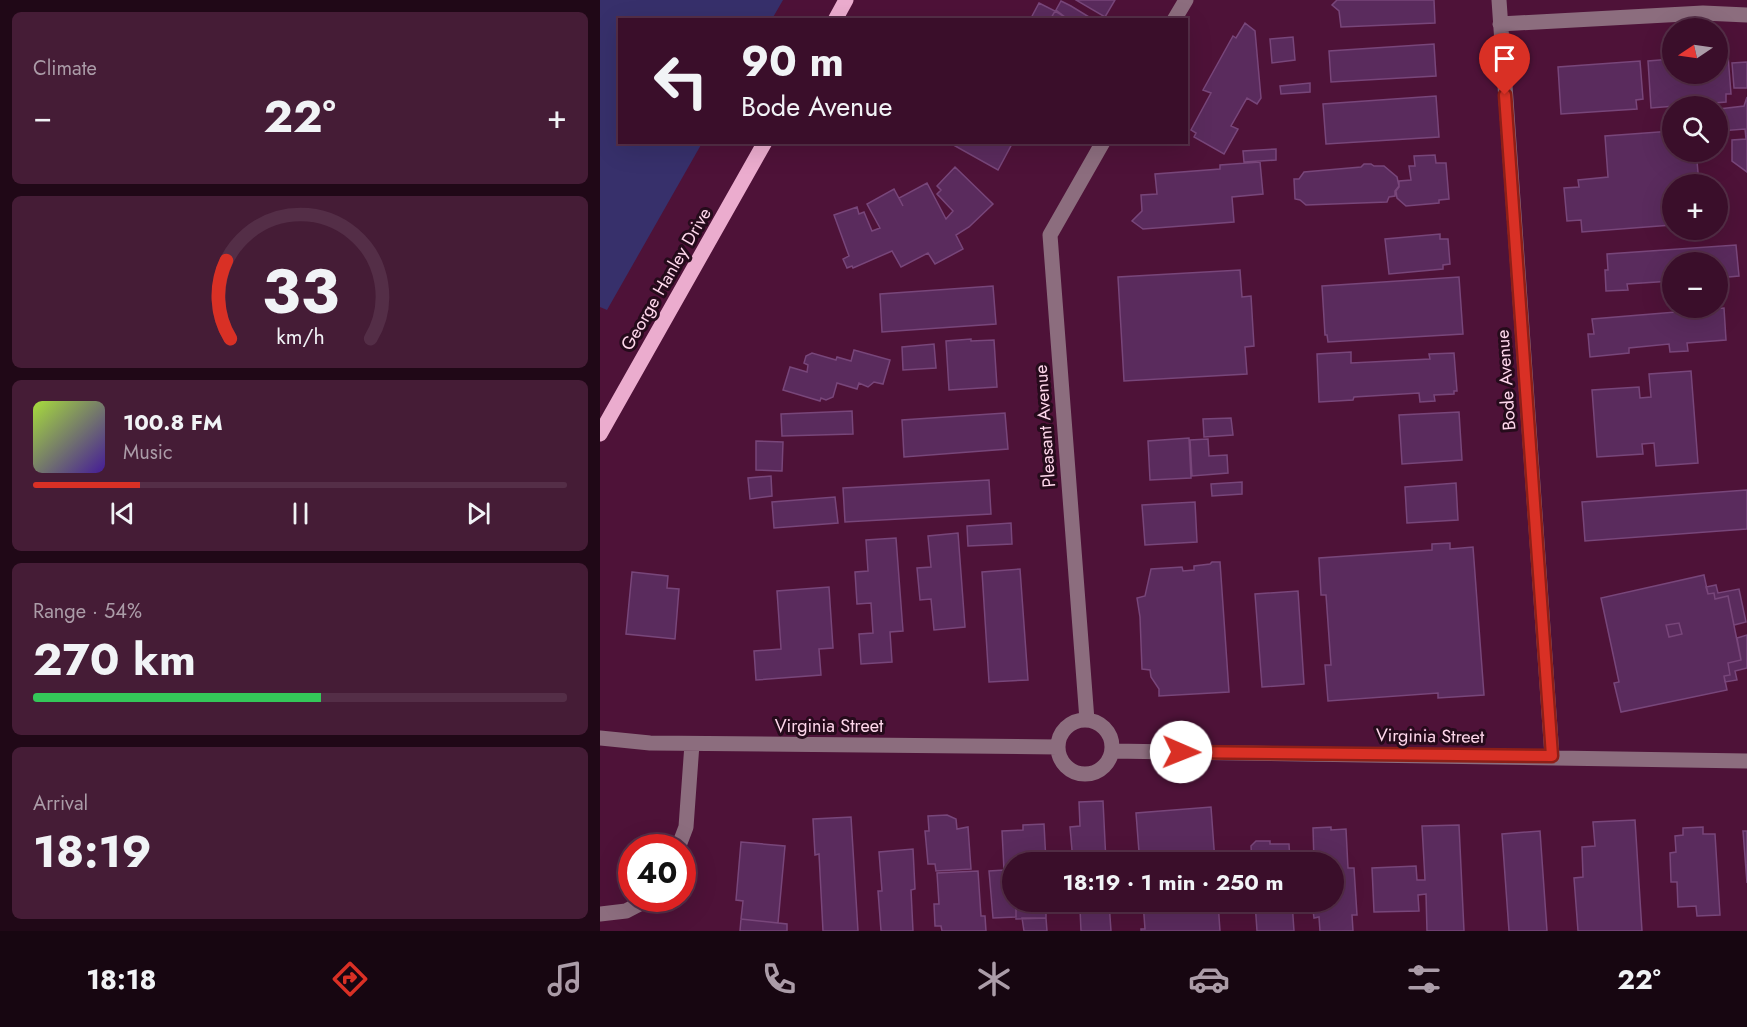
<!DOCTYPE html>
<meta charset="utf-8">
<style>
body{margin:0;font-family:Jost,sans-serif;background:#451c36;color:#f1f3f6;height:100vh;display:flex;flex-direction:column;font-size:22px;white-space:nowrap}
*{box-sizing:border-box;margin:0}
p{font-size:20px;color:#ab9ca8}
.icon{flex:none;width:33px;height:33px;fill:none;stroke:currentColor;stroke-width:2;stroke-linecap:round;stroke-linejoin:round}
.map{position:relative;flex:1;overflow:hidden}
.drawer{display:flex;flex-direction:column;gap:12px;padding:12px;background:#200817;width:600px}
.drawer>*{flex:none}
.guide{position:absolute;left:18px;top:18px;width:570px;height:126px;border-radius:0px;box-shadow:0 6px 24px #0002,0 0 0 2px #542e47;background:#3a0e2a;color:#f1f3f6;overflow:hidden}
.needle{width:39px;rotate:257deg}
.controls{position:absolute;left:1062px;top:18px;display:grid;gap:12px}
.controls a{display:grid;place-items:center;width:66px;height:66px;border-radius:50%;background:#3a0e2a;box-shadow:0 6px 24px #0002,0 0 0 2px #542e47;font-size:30px}
.speed{position:absolute;left:18px;top:834px;display:flex;gap:12px;font-size:30px;font-weight:700;text-align:center}
.speed>*{display:grid;place-content:center;width:78px;height:78px;border-radius:50%;background:#3a0e2a;box-shadow:0 6px 24px #0002,0 0 0 2px #542e47;line-height:1}
.speed .limit{border:9px solid #d22;background:#fff;color:#111}
.pin{position:absolute;display:grid;place-items:center;width:51px;height:51px;color:#fff;margin:-62px -26px;border-radius:50% 50% 50% 0;rotate:-45deg;box-shadow:0 0 6px #0007}
.pin .icon{rotate:45deg}
.me{position:absolute;width:66px;margin:-33px;rotate:91deg;stroke-linejoin:round;filter:drop-shadow(0 0 4px #0008)}
.turn{display:flex;align-items:center;gap:21px;height:126px;padding:0 24px;font-size:27px}
.turn .icon{width:78px;height:78px;stroke-width:2.5}
.turn b{display:block;font-size:42px;line-height:51px}
.big{font-size:45px;font-weight:700;line-height:1.1}
.drawer .card{flex:1;display:flex;flex-direction:column;justify-content:center;gap:9px;min-width:0;padding:0 21px;border-radius:9px;background:#451c36}
.drawer .dial{align-items:center;gap:0}
.dial svg{height:156px;overflow:visible;fill:none;stroke:#542e47;stroke-width:7;stroke-linecap:round;text-anchor:middle}
.dial text{fill:#f1f3f6;stroke:none}
.song{display:flex;align-items:center;gap:18px}
.cover{width:72px;height:72px;border-radius:9px;background:linear-gradient(135deg,hsl(80 70% 55%),hsl(260 70% 35%))}
.played{height:6px;border-radius:3px;background:linear-gradient(90deg,#d93025 20%,#542e47 20%)}
.keys{display:flex;justify-content:space-around;direction:ltr}
.heat{display:flex;justify-content:space-between;align-items:center;font-size:33px;direction:ltr}
.charge{height:9px;border-radius:4px;background:linear-gradient(90deg,#34c759 54%,#542e47 0)}
.trip{position:absolute;left:402px;top:852px;width:342px;height:60px;border-radius:30px;background:#3a0e2a;box-shadow:0 6px 24px #0002,0 0 0 2px #542e47;font-weight:700;line-height:60px;text-align:center}
.tab-bar{display:flex;height:96px;justify-content:space-around;align-items:center;background:#170611;color:#ab9ca8}
.tab-bar .icon{width:42px;height:42px}
.tab-bar .selected{color:#d93025}
.tab-bar b{font-size:27px;color:#f1f3f6}
main{display:flex;flex:1;min-height:0}
.map>svg:first-child{display:block}
</style>
<main>
<section class="drawer">
<div class="card"><p>Climate</p>
<div class="heat"><a>−</a><b class="big">22°</b><a>+</a></div>
</div>
<div class="card dial"><svg viewBox="0 0 100 80">
<path d="M14 69A42 42 0 1 1 86 69"/>
<path d="M14 69A42 42 0 0 1 12 29" stroke="#d93025"/>
<text x="50" y="56" font-size="32" font-weight="700">33</text>
<text x="50" y="72" font-size="11">km/h</text>
</svg></div>
<div class="card">
<div class="song"><i class="cover"></i><div><b>100.8 FM</b><p>Music</p></div></div>
<div class="played"></div>
<div class="keys"><svg class="icon" aria-label="previous" viewBox="0 0 24 24"><path d="M18 5L8 12l10 7zM5 5v14"/></svg><svg class="icon" aria-label="pause" viewBox="0 0 24 24"><path d="M8 5v14M16 5v14"/></svg><svg class="icon" aria-label="next" viewBox="0 0 24 24"><path d="M6 5l10 7-10 7zM19 5v14"/></svg></div>
</div>
<div class="card"><p>Range · 54%</p><b class="big">270 km</b><div class="charge"></div></div>
<div class="card"><p>Arrival</p><b class="big">18:19</b></div>
</section>
<div class="map">
<svg width="1147" height="931" viewBox="0 0 1147 931">
<rect width="100%" height="100%" fill="#4e1238"/>
<path fill="#37306b" d="M0 0H183L172 19 20 20V142L102 143 7 310 0 307Z"/>
<path fill="#5a2b5d" stroke="#78467a" stroke-width="1.5" d="M476 0H515L505 17Z
M737 0H834L835 23 741 27 739 11 732 5Z
M461 1 471 6 494 20H469L456 10Z
M439 3 455 11 450 20H430Z
M455 11 465 17 469 20H450Z
M645 23 655 31 661 98 657 104 647 98 631 126 638 129 624 154 594 137 596 133 591 130 611 93 603 90 633 36 636 38Z
M693 37 695 60 672 63 670 39Z
M834 44 836 76 731 82 729 51Z
M1128 55 1131 94H1126V102L1051 108 1048 61 1072 59V74H1118V56Z
M1040 61 1043 99 1036 100 1037 109 961 114 958 67Z
M1147 62V88H1134L1132 63Z
M710 83V92L681 94 680 86Z
M836 96 839 137 726 144 723 104Z
M1147 97V172L1132 161V140L1146 139 1145 129 1120 131 1119 109 1144 106Z
M1072 131V152H1090L1091 162 1097 161 1099 184H1072V225L982 232 981 220 967 221 964 188 979 187 978 180 1008 177 1005 136Z
M348 142H413L398 170Z
M676 149V160L644 162 643 151Z
M835 155 836 163H846L849 199 839 200V203L806 206 797 198 796 191 799 187V181L811 180 809 166H815L814 156Z
M660 162 663 194 632 197 634 222 543 229 532 221 542 211 541 195 557 194 555 174 620 169V165Z
M764 164H771L774 166H784L797 177 799 186 795 191V196L789 197 787 202 706 205 700 200 695 199 694 179H699L704 172 761 167Z
M355 167 393 204 369 227 356 235 363 249 335 264 328 253 301 267 292 251 253 268 252 266 247 268 243 259 249 256 234 215 257 207 259 214 264 212 272 231 280 228 267 204 294 189 303 206 299 198 327 183 346 219 353 211 337 194 341 190 337 186Z
M840 234V239H848L850 264 843 265V269L789 274 785 239Z
M1136 245 1139 276 1118 278V262H1072V281L1027 284 1028 290 1006 291 1005 270H1008L1007 254Z
M640 270 642 297 651 296 654 346 645 347 647 374 524 381 518 277Z
M859 277 863 334 728 342 727 335H725L722 286Z
M393 286 396 324 282 332 280 294Z
M1124 308 1126 340 1087 343 1088 351 1070 352 1069 344 1029 348V353L990 357 988 334H994L992 319Z
M371 339V341L394 340 397 387 349 390 346 341Z
M334 344 336 368 303 370 302 347Z
M254 350 290 360 283 384 274 382 268 387 259 383 257 389 237 383 233 397 226 400 221 398 220 401 183 390 190 367 207 372 208 365 204 363 206 356 212 353 236 360 237 357 251 361Z
M751 352V363L830 359 829 354 854 353 857 391H854V394L834 395 835 401 820 402 819 393 754 397 753 400 719 402 717 354Z
M1091 371 1098 463 1056 466 1054 443 1042 444 1043 454 997 457 992 390 1039 387 1040 398 1051 397 1049 374Z
M252 411 253 434 182 436 181 414Z
M859 412 862 460 802 464 799 415Z
M405 413 408 449 304 457 302 420Z
M631 418 633 435 604 437 603 419Z
M589 438 591 478 550 480 548 441Z
M608 439 609 456 627 455 628 473 592 476 590 440Z
M156 441 183 442 182 471 156 470Z
M171 476 172 496 150 499 148 478Z
M389 480 391 514 245 522 243 488Z
M642 482V494L612 496 611 484Z
M856 483 858 520 807 523 805 487Z
M1147 490V529L985 541 982 502Z
M235 497 238 523 174 528 172 502Z
M595 502 597 542 545 545 542 505Z
M411 523 412 544 368 546 367 526Z
M358 533 365 627 334 630 331 599 320 600 317 568 331 567 328 536Z
M296 538 303 631 290 632 292 662 261 664 259 634 273 633 271 603 257 604 255 572 268 571 266 540Z
M850 543V549L873 547 884 695 838 698V693L728 701 725 665H731L726 595H721L719 558 832 550V544Z
M612 562H620L629 692 559 696V689L551 677 550 670 542 669 540 617 537 598 545 596 551 569 582 567 583 571 594 570V566L610 564Z
M420 569 428 680 389 682 382 572Z
M32 572 68 576 67 588 79 589 75 639 26 634Z
M1104 575 1108 594 1114 593 1115 599 1128 596 1141 660 1128 663 1130 675 1124 676 1127 690 1021 712 1014 683 1019 682 1001 598Z
M1116 585 1118 593 1139 589 1146 622 1134 625 1128 596 1115 599 1114 593 1108 594 1106 587Z
M229 587 233 648 219 649 221 675 156 680 154 651 181 649 177 591Z
M698 591 704 684 662 687 655 594Z
M698 591 704 684 662 687 655 594Z
M1079 623 1082 634 1069 637 1066 625Z
M1147 635V668L1135 671 1137 680 1125 682 1124 676 1130 675 1128 663 1141 660 1137 638Z
M503 801 506 862H473L470 827 480 826 479 802Z
M611 807 615 862H536L535 852H539L536 813Z
M347 815 356 819 357 829 368 827 371 869 336 871 335 864H328L325 831H329L328 816Z
M251 817 258 931H223L219 854 215 855 213 819Z
M1035 820 1042 931H978L974 878 983 877 982 847 995 846 993 822Z
M444 824 446 862H412V890H405L402 831 423 830V825Z
M859 825 864 931H827L826 894 818 895 819 911 774 912 772 868 816 866 817 880H825L822 826Z
M731 827V830L746 829 748 868H754L757 915H752L753 931H720L719 917 714 918 712 902H734V862H714L713 828Z
M1103 827V834H1115L1120 915 1097 916 1096 906 1078 907 1077 882H1071L1070 853 1076 852 1075 836 1083 835V828Z
M940 831 947 931H909L902 834Z
M1143 831H1147V883Z
M656 841H670V844H689L690 862H652L651 846Z
M141 842 185 846 178 923 141 919 143 901 136 900Z
M313 849 315 889 311 890 313 931H281L278 891H282L279 852Z
M404 870 405 890H412V902H416V917L393 918 389 871Z
M378 871 381 916H385L386 931H342L341 926H335L334 904H339L337 873Z
M416 902H446V918L416 919Z
M483 902H509L511 931H481L480 909H483Z
M543 902H618L620 931H541V929H545Z
M655 902H692L694 931H657Z
M422 918H446L447 931H424Z
M141 919 187 924V931H140Z"/>
<g fill="none" stroke-linecap="round" stroke-linejoin="round">
<path stroke="#8c6d7e" stroke-width="15" d="M899 0 952 756
M574 20 586 0
M900 24 1103 13 1147 15
M458 747a27 27 0 1 1 54 0a27 27 0 1 1-54 0Z
M487 720 450 235 503 142
M0 738 50 743 458 747
M512 751 1147 761
M78 848 86 827 92 744
M0 914 26 911 51 898"/>
<path stroke="#ebacce" stroke-width="15" d="M235 20 246 0
M0 434 165 142"/>
</g>
<g fill="none" stroke-linecap="round" stroke-linejoin="round">
<defs>
<path id="route" d="M581 752 952 756 905 95"/>
</defs>
<use href="#route" stroke="#8d1f18" stroke-width="15"/>
<use href="#route" stroke="#d93025" stroke-width="10"/>
</g>
<g text-anchor="middle" stroke-width="6" stroke-linejoin="round" paint-order="stroke">
<g font-size="18" fill="#fed7eb" stroke="#250b1b">
<text transform="translate(66 279) rotate(-60)" y="6">George Hanley Drive</text>
<text transform="translate(906 380) rotate(-94)" y="6">Bode Avenue</text>
<text transform="translate(445 426) rotate(-94)" y="6">Pleasant Avenue</text>
<text x="229" y="732">Virginia Street</text>
<text transform="translate(830 736) rotate(1)" y="6">Virginia Street</text>
</g>
</g>
</svg>
<div class="controls">
<a><svg class="needle" viewBox="-14 -14 28 28"><path d="M0-13l5 13h-10z" fill="#e53935"/><path d="M0 13l5-13h-10z" fill="#ab9ca8"/></svg></a>
<a><svg class="icon" aria-label="search" viewBox="0 0 24 24"><circle cx="10" cy="10" r="6"/><path d="M15 15l6 6"/></svg></a>
<a>+</a>
<a>−</a>
</div>
<div class="speed"><div class="limit">40</div></div>
<div class="pin" style="left:905px;top:95px;background:#d93025"><svg class="icon" aria-label="arrive" viewBox="0 0 24 24"><path d="M6 21V4h12l-3 4 3 4H6"/></svg></div>
<svg class="me" style="left:581px;top:752px" viewBox="-20 -20 40 40"><circle r="19" fill="#fff"/><path d="M0-13L10 11 0 6-10 11z" fill="#d93025"/></svg>
<div class="trip">18:19 · 1 min · 250 m</div>
<div class="guide">
<div class="turn"><svg class="icon" aria-label="left" viewBox="0 0 24 24"><path d="M17 20v-9H6M10 6l-5 5 5 5"/></svg><div><b>90 m</b>Bode Avenue</div></div>
</div>
</div>
</main>
<nav class="tab-bar">
<b>18:18</b>
<svg class="icon selected" aria-label="directions" viewBox="0 0 24 24"><path d="M12 3l9 9-9 9-9-9zM9 14v-3h6M13 9l2 2-2 2"/></svg>
<svg class="icon" aria-label="music" viewBox="0 0 24 24"><path d="M9 18V5l10-2v13"/><circle cx="6" cy="18" r="3"/><circle cx="16" cy="16" r="3"/></svg>
<svg class="icon" aria-label="phone" viewBox="0 0 24 24"><path d="M5 4h4l2 5-3 2q2 4 5 5l2-3 5 2v4C11 20 4 13 5 4z"/></svg>
<svg class="icon" aria-label="climate" viewBox="0 0 24 24"><path d="M12 3v18M4 7l16 10M4 17L20 7"/></svg>
<svg class="icon" aria-label="car" viewBox="0 0 24 24"><path d="M5 17H2v-5l4-1 3-4h7l3 4 3 1v5h-3M9 17h6M6 11h13"/><circle cx="7" cy="17" r="2"/><circle cx="17" cy="17" r="2"/></svg>
<svg class="icon" aria-label="filters" viewBox="0 0 24 24"><path d="M4 7h16M4 17h16"/><circle cx="9" cy="7" r="2"/><circle cx="15" cy="17" r="2"/></svg>
<b>22°</b>
</nav>
